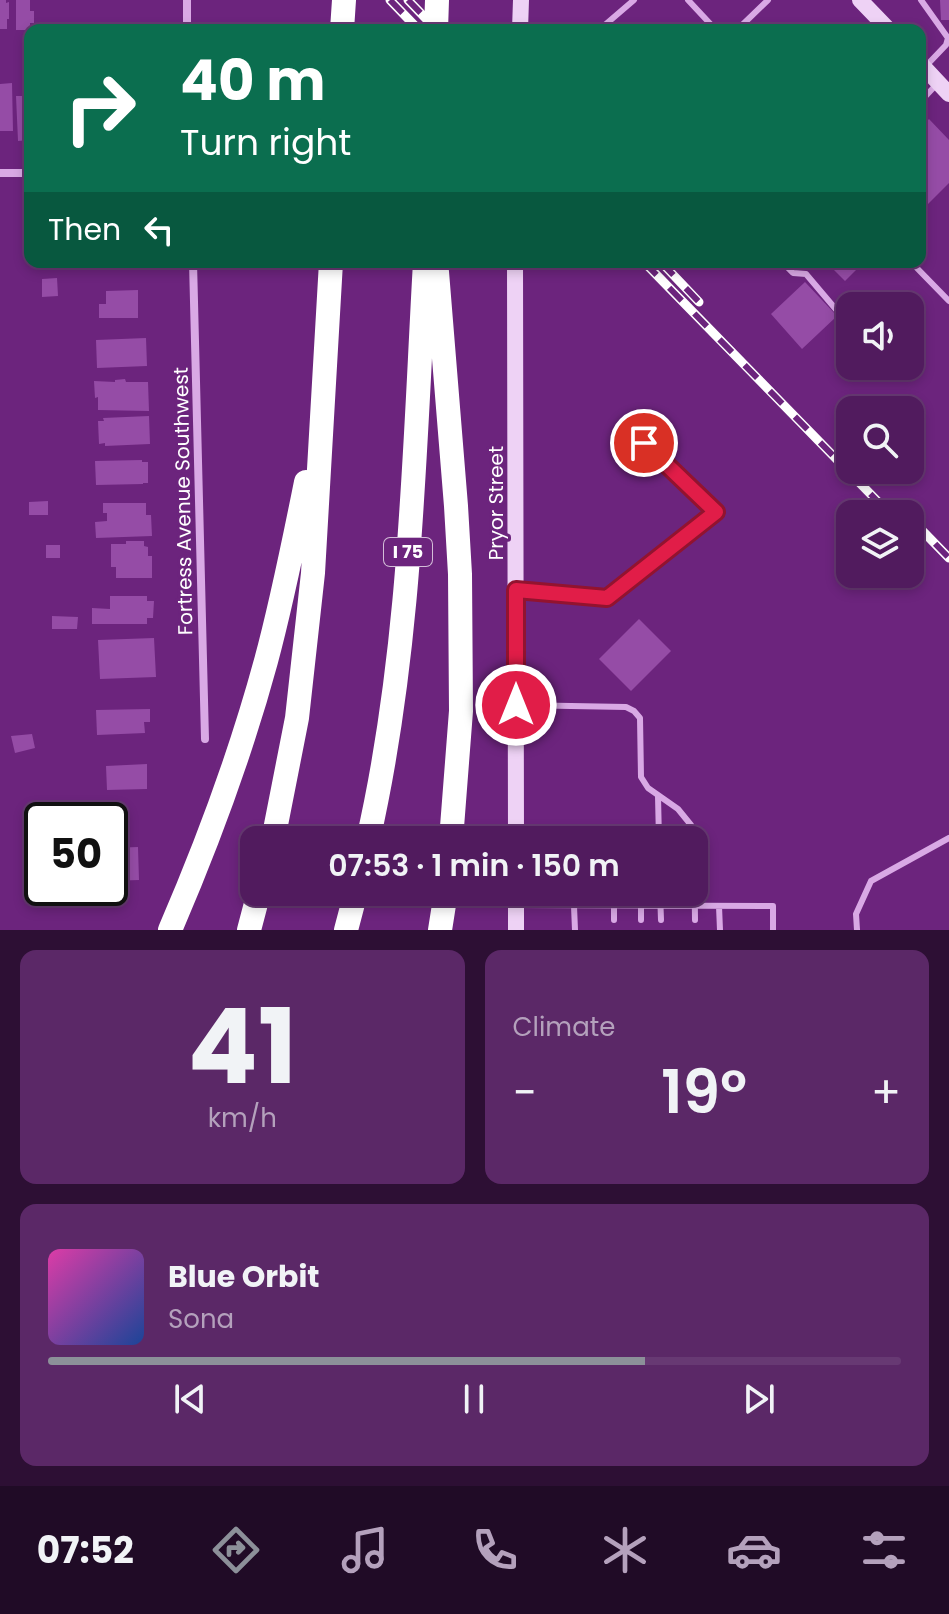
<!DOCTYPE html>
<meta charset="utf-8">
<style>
body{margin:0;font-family:Poppins,sans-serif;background:#5b2867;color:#f1f3f6;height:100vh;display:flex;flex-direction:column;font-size:30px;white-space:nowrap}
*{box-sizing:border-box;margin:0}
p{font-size:26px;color:#b4a1bc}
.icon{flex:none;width:44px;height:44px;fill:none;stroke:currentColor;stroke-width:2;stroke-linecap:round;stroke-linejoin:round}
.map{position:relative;height:930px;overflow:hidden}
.side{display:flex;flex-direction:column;gap:20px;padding:20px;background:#2d0f34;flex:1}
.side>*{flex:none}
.hud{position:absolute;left:24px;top:24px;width:902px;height:244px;border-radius:16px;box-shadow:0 4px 12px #0003,0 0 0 2px #673973;background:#0b6e4f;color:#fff;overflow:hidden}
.fabs{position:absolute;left:836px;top:292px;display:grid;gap:16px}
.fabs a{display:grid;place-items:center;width:88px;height:88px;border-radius:16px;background:#511b5e;box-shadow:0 4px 12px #0003,0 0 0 2px #673973;font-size:40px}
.speed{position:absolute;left:24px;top:802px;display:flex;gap:16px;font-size:40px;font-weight:700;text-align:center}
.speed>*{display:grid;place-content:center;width:104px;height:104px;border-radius:50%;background:#511b5e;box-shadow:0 4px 12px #0003,0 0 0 2px #673973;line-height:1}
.speed .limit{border:4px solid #111;border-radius:12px;background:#fff;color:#111}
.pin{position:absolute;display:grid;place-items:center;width:68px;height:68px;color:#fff;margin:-34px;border:4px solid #fff;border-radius:50%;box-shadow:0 2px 8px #0007}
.me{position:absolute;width:88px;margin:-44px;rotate:0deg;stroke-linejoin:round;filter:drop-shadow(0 0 6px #0008)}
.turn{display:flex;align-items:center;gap:28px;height:168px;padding:0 24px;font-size:36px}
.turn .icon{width:104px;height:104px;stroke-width:2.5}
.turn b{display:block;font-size:56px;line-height:68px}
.then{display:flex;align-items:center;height:76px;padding:0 24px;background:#0003;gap:16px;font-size:30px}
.big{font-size:60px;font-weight:600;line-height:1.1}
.side .card{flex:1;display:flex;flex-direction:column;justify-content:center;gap:12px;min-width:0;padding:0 28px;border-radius:16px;background:#5b2867}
.side .dial{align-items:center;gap:0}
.dial b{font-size:104px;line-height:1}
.song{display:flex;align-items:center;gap:24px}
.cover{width:96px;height:96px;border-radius:12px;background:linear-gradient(135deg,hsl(320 70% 55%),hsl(220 70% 35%))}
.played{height:8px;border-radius:4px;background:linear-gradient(90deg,#8c9099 70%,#673973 70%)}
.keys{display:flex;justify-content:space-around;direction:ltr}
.heat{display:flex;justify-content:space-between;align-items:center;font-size:44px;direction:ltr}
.side .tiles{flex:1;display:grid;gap:20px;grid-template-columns:1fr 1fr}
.card:last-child{grid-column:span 2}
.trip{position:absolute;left:240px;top:826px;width:468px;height:80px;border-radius:16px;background:#511b5e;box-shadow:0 4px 12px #0003,0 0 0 2px #673973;font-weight:600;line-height:80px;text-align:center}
.menu{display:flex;height:128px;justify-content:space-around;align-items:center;background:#200b26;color:#b4a1bc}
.menu .icon{width:56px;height:56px}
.menu .active{color:#8c9099}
.menu b{font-size:36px;color:#f1f3f6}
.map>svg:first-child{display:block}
</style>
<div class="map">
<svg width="949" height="930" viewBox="0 0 949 930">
<rect width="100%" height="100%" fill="#6c247d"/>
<path fill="#954ca6" d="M0 0H6V3L9 2V19H7V29H0Z
M16 0H30V11H34V23H30V30H16Z
M940 0H949V20H941Z
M12 83 13 131H0V84Z
M16 96H30V140L18 141Z
M929 119 949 140V183L920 212V128Z
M23 213H30V257H25Z
M826 262H858L861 265 845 281Z
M57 278 58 296 42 297V279Z
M805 282 837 316 802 349 771 314Z
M138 290V318H99V304H106V291Z
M146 338 147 366 97 368 96 340Z
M125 379 126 382H148L149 411 98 410V397L95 398 94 381 115 382V380Z
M149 416 150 444 105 446V443L99 444 98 421H104L103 418Z
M142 460V462H148V483H143V484L96 485 95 461Z
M48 501V515H29V502Z
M103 503H146V515H151L152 536 96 538 95 522 107 521V513H103Z
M126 541H144V546L148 547V556H152V578H116V567H111V544H126Z
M46 545H60V558H46Z
M110 596H147V601H154L153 618H147V624H92V608L110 609Z
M52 616 78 617 77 629H52Z
M639 619 671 651 631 691 599 659Z
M154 638 156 677 100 679 98 640Z
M150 709V722H144L145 733 97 735 96 710Z
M32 734 35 748 15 753 11 736Z
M147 764V789L107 790 106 766Z
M138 847 139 880 110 881V848Z"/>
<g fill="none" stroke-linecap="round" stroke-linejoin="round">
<path stroke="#d9a9e5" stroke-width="6" d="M688 0 716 30
M921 0 948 38 946 45 925 67
M599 30 634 0
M737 30 768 0
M920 102 936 85
M782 262 793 273 806 274 850 326
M911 262 949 301
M516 590 607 598 716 512 644 443
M516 705 626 707 634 711 640 718 641 777 648 788 678 809 691 825 694 835 695 920
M658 796 659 840
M660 892 661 920
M516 905 773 906V930
M574 906 575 930
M719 906 720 930
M614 920V906
M641 920V906
M857 930 856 914 871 881 949 838"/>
<path stroke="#d9a9e5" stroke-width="8" d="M187 0V30
M0 173H30
M193 262 205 739"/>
<path stroke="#eed2f5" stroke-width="16" d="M860 0 889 30
M520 30 521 0
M920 63 949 94
M515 262 516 840
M516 892V930"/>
<path stroke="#fff" stroke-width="24" d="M342 30 344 0
M436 30 437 0
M437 272 456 506 460 574 461 711 451 840
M273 840 297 718 313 573 331 262
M368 840C411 651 414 455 425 262
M170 930C208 842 241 753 266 661 282 602 294 542 306 482
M249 930 259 892
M346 930 356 892
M440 930 446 892"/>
<defs>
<path id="rail" d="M390 0 419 30
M408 0 437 30
M644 262 890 514
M661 262 699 302
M910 518 949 558"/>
</defs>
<use href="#rail" stroke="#fff" stroke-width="9"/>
<use href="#rail" stroke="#6c247d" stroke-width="6" stroke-dasharray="18" stroke-linecap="butt"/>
</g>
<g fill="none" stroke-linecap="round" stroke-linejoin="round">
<defs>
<path id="route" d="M516 705V590L607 598 716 512 644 443"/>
</defs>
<use href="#route" stroke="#92132f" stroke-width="20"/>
<use href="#route" stroke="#e11d48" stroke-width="14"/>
</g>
<g text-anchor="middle" stroke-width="6" stroke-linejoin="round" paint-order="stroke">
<rect fill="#6c247d" stroke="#d3bdd8" stroke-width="2" x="384" y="538" width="48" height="28" rx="6"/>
<g font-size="18" font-weight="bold" fill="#fff">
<text x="408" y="558">I 75</text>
</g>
<g font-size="20" fill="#fff" stroke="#6c247d">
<text transform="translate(183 501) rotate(-91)" y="7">Fortress Avenue Southwest</text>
<text transform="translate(496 503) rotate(-90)" y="7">Pryor Street</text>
</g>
</g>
</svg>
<div class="fabs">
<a><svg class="icon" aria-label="sound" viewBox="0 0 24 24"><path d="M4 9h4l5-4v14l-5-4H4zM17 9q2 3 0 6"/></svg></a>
<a><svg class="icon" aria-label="search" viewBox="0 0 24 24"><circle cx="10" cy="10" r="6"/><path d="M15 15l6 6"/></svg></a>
<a><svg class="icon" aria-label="layers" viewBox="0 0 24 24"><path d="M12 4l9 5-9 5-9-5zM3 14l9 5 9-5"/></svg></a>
</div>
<div class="speed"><div class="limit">50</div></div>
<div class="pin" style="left:644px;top:443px;background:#d93025"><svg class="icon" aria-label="arrive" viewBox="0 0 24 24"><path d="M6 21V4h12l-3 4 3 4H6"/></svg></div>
<svg class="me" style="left:516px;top:705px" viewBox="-20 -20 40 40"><circle r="17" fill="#e11d48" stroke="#fff" stroke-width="3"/><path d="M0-11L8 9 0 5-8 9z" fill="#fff"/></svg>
<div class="trip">07:53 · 1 min · 150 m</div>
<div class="hud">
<div class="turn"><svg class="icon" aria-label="right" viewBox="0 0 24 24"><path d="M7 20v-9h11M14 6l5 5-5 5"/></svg><div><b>40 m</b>Turn right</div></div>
<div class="then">Then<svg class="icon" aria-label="left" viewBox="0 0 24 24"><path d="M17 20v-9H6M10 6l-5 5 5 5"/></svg></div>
</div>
</div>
<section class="side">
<div class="tiles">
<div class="card dial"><b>41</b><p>km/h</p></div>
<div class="card"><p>Climate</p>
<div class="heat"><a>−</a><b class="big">19°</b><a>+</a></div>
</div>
<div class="card">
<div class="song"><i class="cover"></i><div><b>Blue Orbit</b><p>Sona</p></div></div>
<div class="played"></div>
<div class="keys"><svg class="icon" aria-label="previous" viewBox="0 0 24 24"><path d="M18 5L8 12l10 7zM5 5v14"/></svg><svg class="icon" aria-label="pause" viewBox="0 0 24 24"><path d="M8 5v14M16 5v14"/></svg><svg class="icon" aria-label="next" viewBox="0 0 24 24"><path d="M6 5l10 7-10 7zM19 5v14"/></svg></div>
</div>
</div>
</section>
<nav class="menu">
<b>07:52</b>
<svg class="icon active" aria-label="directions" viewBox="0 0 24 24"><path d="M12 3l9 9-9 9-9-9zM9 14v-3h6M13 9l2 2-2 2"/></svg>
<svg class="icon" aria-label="music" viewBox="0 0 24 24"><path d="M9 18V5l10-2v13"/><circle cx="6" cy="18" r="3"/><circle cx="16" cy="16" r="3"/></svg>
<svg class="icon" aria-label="phone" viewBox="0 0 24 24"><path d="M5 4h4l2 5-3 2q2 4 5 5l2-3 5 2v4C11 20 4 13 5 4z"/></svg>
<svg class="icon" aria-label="climate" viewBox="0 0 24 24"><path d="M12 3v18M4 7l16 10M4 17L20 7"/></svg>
<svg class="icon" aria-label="car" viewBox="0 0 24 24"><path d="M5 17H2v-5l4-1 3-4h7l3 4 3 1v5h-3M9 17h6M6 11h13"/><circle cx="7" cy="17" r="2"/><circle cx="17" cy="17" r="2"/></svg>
<svg class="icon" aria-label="filters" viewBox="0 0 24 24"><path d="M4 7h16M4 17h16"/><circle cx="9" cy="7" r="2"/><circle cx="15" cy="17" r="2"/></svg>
</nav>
